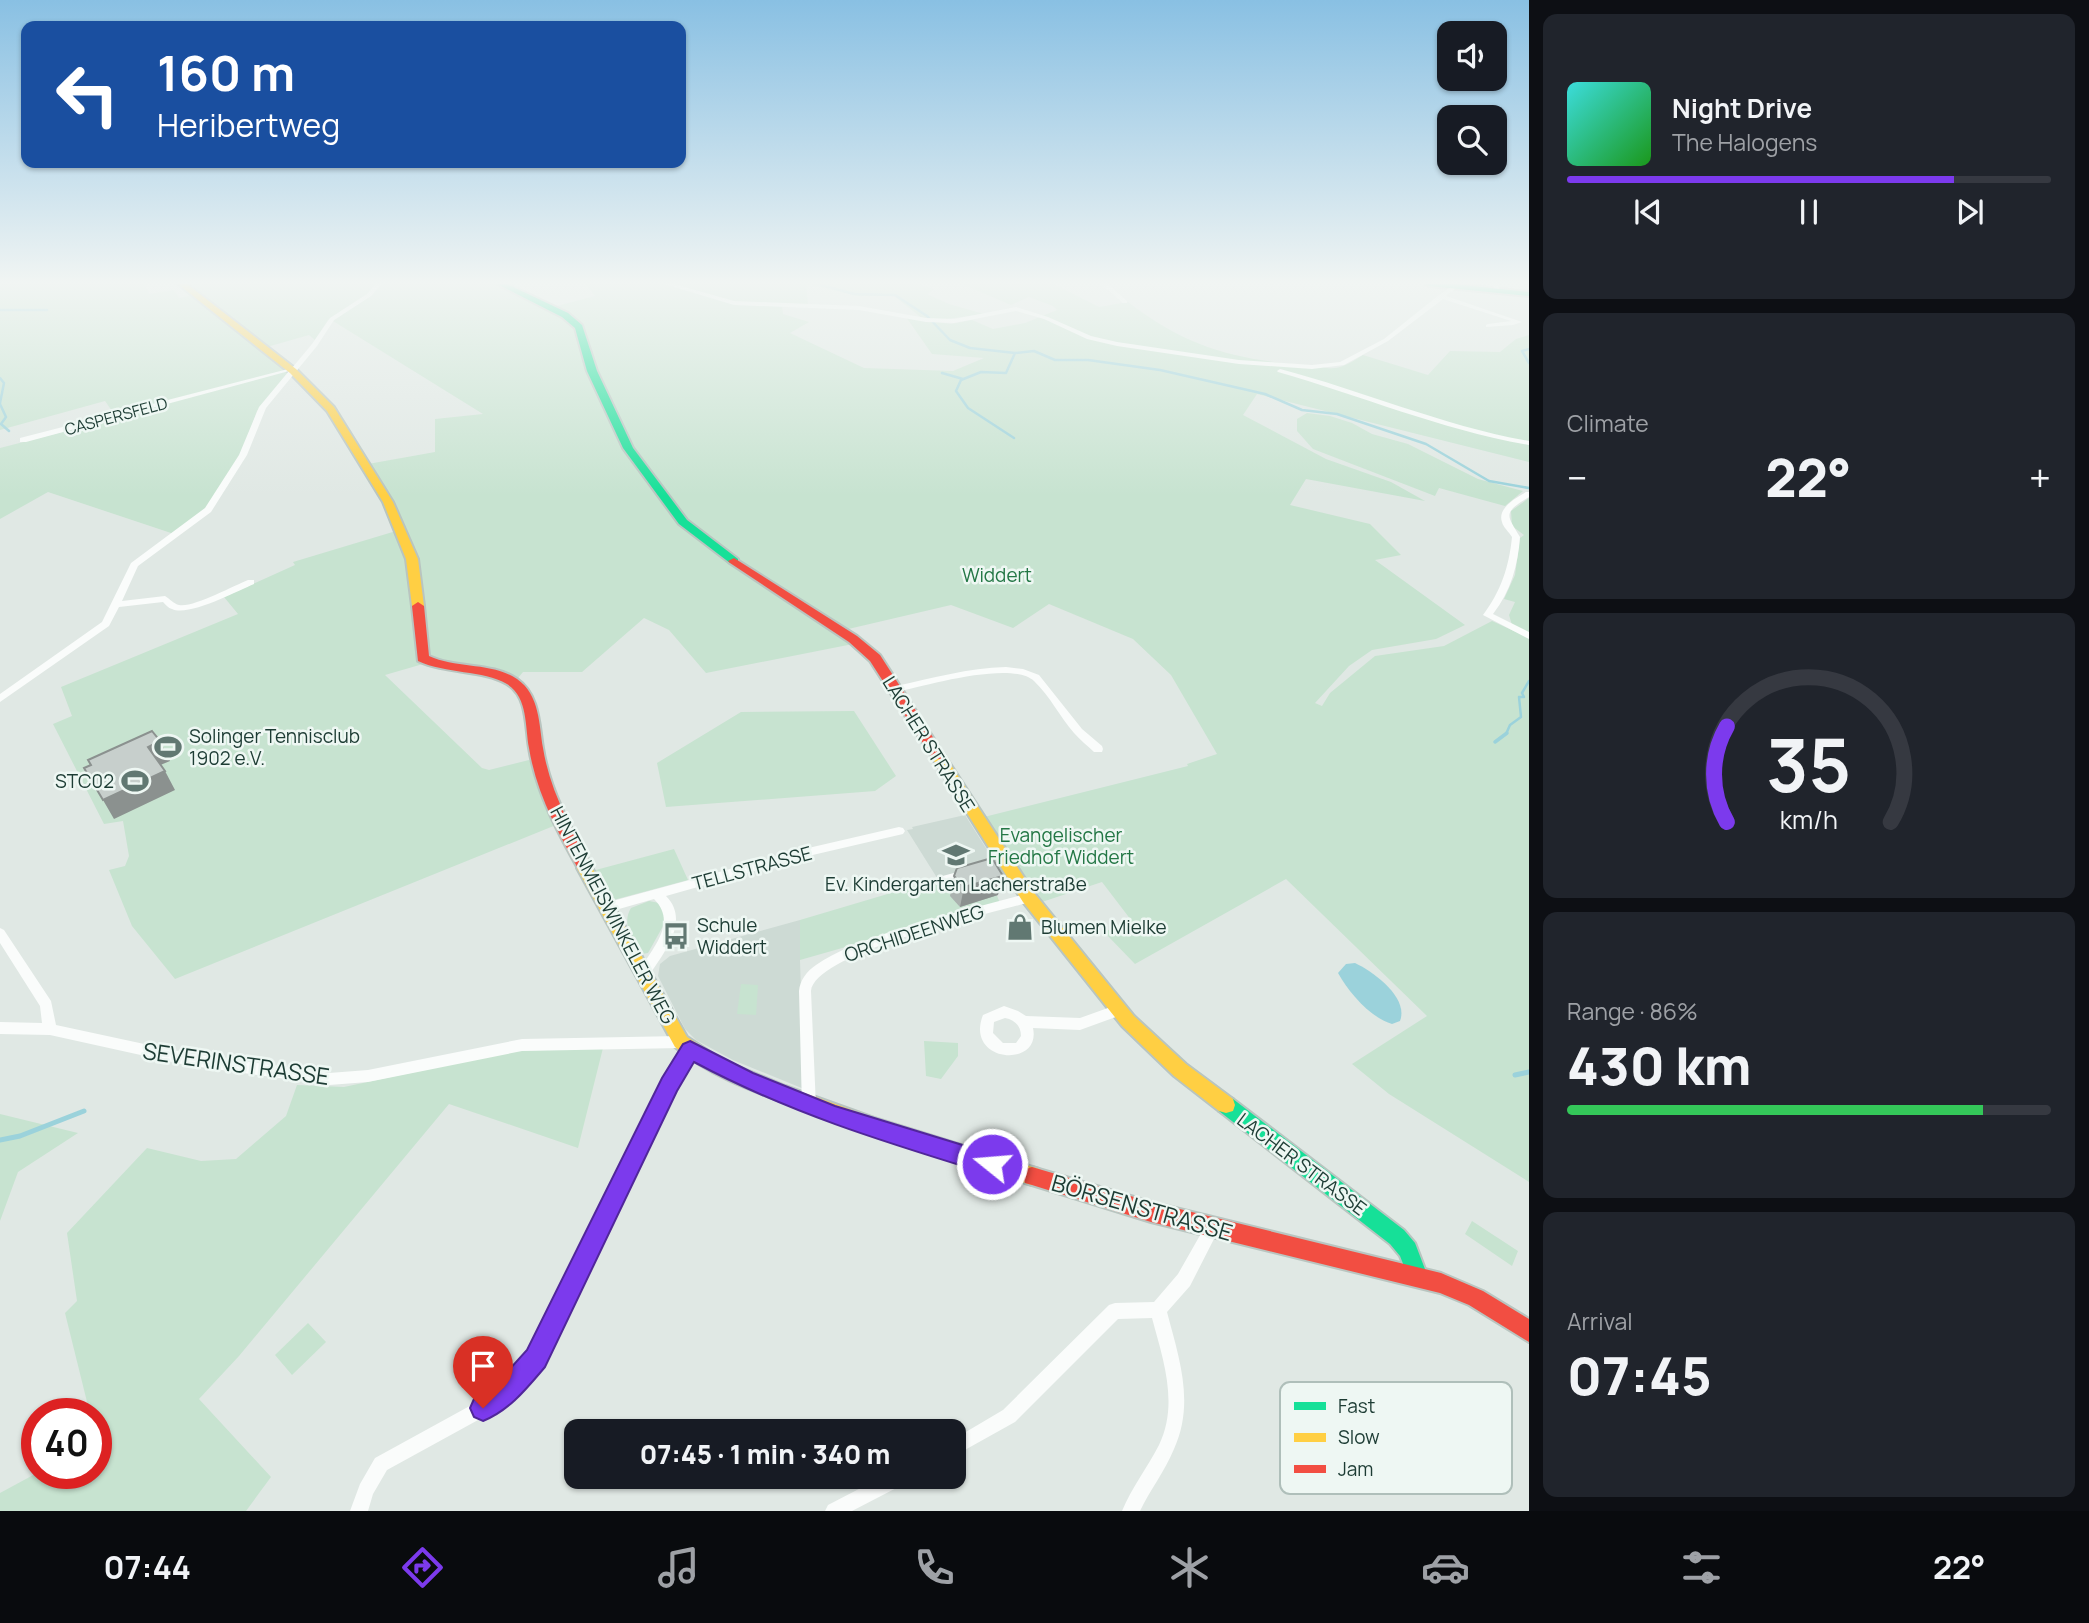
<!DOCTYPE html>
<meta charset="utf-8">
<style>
body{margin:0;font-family:Manrope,sans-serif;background:#20242c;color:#f1f3f6;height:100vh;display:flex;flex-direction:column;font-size:26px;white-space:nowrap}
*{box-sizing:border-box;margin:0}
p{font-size:23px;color:#9ea1a6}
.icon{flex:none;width:38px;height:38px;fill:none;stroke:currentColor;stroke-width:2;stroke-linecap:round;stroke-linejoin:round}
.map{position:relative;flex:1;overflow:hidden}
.drawer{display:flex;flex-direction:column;gap:14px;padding:14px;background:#0d0f14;width:560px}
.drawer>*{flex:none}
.banner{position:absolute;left:21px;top:21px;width:665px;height:147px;border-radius:14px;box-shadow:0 2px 5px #0004;background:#1a4fa0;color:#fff;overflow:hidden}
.tools{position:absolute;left:1437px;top:21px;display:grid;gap:14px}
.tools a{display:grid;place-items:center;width:70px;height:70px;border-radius:14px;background:#171b24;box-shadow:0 2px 5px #0004;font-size:35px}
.speed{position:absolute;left:21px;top:1398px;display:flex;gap:14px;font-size:35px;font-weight:700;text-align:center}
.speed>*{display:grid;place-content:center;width:91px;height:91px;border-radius:50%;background:#171b24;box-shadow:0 2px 5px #0004;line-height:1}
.speed .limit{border:10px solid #d22;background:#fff;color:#111}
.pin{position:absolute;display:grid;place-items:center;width:60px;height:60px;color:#fff;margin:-72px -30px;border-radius:50% 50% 50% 0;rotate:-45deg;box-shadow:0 0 7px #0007}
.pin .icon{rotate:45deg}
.me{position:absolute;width:77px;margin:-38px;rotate:287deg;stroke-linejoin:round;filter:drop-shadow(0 0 5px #0008)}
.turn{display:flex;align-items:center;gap:24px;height:147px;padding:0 21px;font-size:32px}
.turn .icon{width:91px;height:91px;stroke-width:2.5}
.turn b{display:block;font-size:49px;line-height:60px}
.big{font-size:52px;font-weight:800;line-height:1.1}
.drawer .tile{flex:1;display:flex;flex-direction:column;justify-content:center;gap:10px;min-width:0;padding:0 24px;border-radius:14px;background:#20242c}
.drawer .dial{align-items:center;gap:0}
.dial svg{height:182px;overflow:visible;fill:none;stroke:#363941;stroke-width:7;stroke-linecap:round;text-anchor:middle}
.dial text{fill:#f1f3f6;stroke:none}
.song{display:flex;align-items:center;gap:21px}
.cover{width:84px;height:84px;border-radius:10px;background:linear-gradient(135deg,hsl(180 70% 55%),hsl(120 70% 35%))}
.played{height:7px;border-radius:4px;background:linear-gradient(90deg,#7c3aed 80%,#363941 80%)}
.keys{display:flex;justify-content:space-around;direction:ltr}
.heat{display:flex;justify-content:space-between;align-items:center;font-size:38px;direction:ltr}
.charge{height:10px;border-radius:5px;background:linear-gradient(90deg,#34c759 86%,#363941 0)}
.trip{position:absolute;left:564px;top:1419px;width:402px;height:70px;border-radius:14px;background:#171b24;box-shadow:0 2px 5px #0004;font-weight:800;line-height:70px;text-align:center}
.tabs{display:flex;height:112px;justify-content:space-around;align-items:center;background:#090b0e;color:#9ea1a6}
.tabs .icon{width:49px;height:49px}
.tabs .selected{color:#7c3aed}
.tabs b{font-size:32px;color:#f1f3f6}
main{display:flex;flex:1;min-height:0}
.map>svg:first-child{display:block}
</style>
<main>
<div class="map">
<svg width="1529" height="1511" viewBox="0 0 1529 1511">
<rect width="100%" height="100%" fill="#e0e8e4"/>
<path fill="#cddad4" d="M965 815 996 864 939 881 907 830 913 829 912 827Z
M800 920V960L804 1089 733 1060 696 1040 685 1029 658 976 660 964 670 956Z"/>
<path fill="#c7e3d0" d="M0 284H145L149 294 174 290 179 298 193 295 287 370 288 373 257 411 243 450 208 507 174 534 48 492 0 519V448L117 418 105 401 0 430Z
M185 284H376L370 293 328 320 315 340 309 335 267 347Z
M381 284H498L561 314 578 330 624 449 687 531 737 568 853 644 706 673 669 630 644 618 582 672H523L518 678 432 661 424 651 423 585 368 464 435 452V419L483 414 333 321 372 295Z
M586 284H918L934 289 927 294 949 304 984 314 947 319H923L894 296H858L806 284 808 305 782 306 783 314 809 322 790 333 864 368 953 371 984 358 932 354 906 317 951 324 972 320 993 329 1025 323 1057 310 1053 306 1029 297 1011 305 962 284H1054L1099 307 1128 302C1192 351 1241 361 1320 366 1336 373 1350 363 1363 355L1428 375 1450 351 1500 352 1516 339 1529 335V462L1257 394 1243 415 1326 459 1391 482 1425 501 1306 479 1290 505 1370 524 1401 555 1375 560 1465 625 1436 639 1372 650 1349 666 1315 703 1322 706 1330 693 1375 656 1444 646 1492 621 1529 638V1182L1389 1094 1352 1064 1427 1016 1286 879 1135 964 1104 932 1131 920 1102 882 1039 903 980 818 1188 766 1187 764 1217 754 1171 675 1133 639 1049 604 1013 628 951 605 844 630 747 568 693 529 631 448 595 371 581 325 553 307 595 296Z
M1307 413 1330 416 1352 423 1372 434 1408 444 1478 479 1523 491 1505 506 1439 488 1435 496 1313 449 1297 431V419Z
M1529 498V635L1512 625 1509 615 1515 602 1504 599 1515 575 1520 538 1524 535 1512 526 1511 511Z
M396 531 413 577 417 648 423 664 385 675 482 768 489 770 529 760 535 768 544 800 556 825 175 979 132 926 109 870 125 866 129 856 123 821 104 824 53 724 72 716 61 687 238 614 224 597 295 565 293 562Z
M854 711 896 776 875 791 666 807 657 763 741 712Z
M674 849 688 880 606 902 592 871Z
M938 879 947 893 997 882 1001 889 995 891 1000 903 800 960V920Z
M649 901 659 903 667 919 648 953 642 954C633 941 621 924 631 908Z
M741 984 758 985 756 1015 737 1014Z
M924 1041 958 1043V1056L941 1079 926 1076Z
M603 1048 578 1148 449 1104 239 1356 199 1399 271 1477 246 1511H0V1493L37 1473 96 1474V1414H90L65 1313 77 1301 67 1233 147 1148 201 1161 236 1159 286 1116 297 1085 344 1087 514 1051Z
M0 1114 78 1133 18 1172 0 1221Z
M1472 1221 1518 1251 1512 1266 1465 1234Z
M308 1323 326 1342 292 1375 275 1355Z"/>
<path fill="#9bd2db" d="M1355 963C1374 972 1409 998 1400 1021L1392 1024C1371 1018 1349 993 1338 973L1346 964Z"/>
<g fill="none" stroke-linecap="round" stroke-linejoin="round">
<path stroke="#9bd2db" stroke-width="2.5" d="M818 284 854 294 895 295 927 316 950 340 970 348 1015 353 1034 351 1055 360H1088L1160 370 1265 394 1302 410 1337 414 1426 444 1489 481 1529 488
M0 310H47
M1529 349 1522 351 1529 363
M942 373 963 379
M0 378 4 383 0 403
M0 404 6 417 1 424 9 431
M1014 438 968 408 956 391 961 380 981 372 1006 373 1015 353
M1506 734 1510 725 1521 717 1519 697H1524L1522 693 1529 681"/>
<path stroke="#9bd2db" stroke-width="3.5" d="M1495 742 1507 733"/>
<path stroke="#9bd2db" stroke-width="5" d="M1515 1075 1529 1072
M0 1140 20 1136 84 1111"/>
<defs>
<path id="fast" d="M497 284H507L568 313 582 325 597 371 633 448 687 520 738 559V563H730L679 524 623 448 587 371 575 328 562 317Z
M1425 284H1454L1529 292V296L1429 286Z
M1226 1097 1233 1099 1404 1230 1415 1243 1428 1277 1425 1284 1418 1287 1411 1284 1400 1256 1390 1244 1219 1111 1217 1105 1219 1099Z"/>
<path id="slow" d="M178 284H187L296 369 334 407 393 502 418 559 424 606 422 609 418 610 412 606 406 559 383 502 327 411 290 373Z
M938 751 943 753 1035 894 1134 1016 1186 1064 1233 1099 1235 1105 1233 1111 1226 1113 1219 1111 1174 1076 1122 1026 1023 902 931 756Z
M585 862 590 864 687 1037 722 1060 785 1086 874 1118 1039 1169 1042 1176 1039 1183 1032 1185C954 1161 875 1137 799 1108 756 1092 711 1077 675 1047L577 868 580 864Z"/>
<path id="jam" d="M734 558 857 636 880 655 943 753 945 756 943 759H933L870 661 849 642 730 563 728 561Z
M418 602 424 606 429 656C457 669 492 662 517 679 540 695 539 725 543 748 550 792 572 830 593 868L590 872H580C558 833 536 792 529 748 525 726 528 697 507 684 483 670 446 674 418 661L412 606Z
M1032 1167 1151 1202 1441 1273 1483 1291 1529 1319V1342L1469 1305 1440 1293 1151 1222 1032 1185 1025 1183 1022 1176 1025 1169Z"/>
</defs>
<use href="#fast" stroke="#b9c5c0" stroke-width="4"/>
<use href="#slow" stroke="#b9c5c0" stroke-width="4"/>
<use href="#jam" stroke="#b9c5c0" stroke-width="4"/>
<path fill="#fafcfb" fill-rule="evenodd" d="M376 284H382L371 296 334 320 317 346 266 408 247 455 211 512 138 566 122 601 165 596C170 599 174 604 179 605 193 608 233 586 248 580H254V584C237 591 189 617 172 609 168 608 166 605 163 602L119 607 109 626 0 702V694L102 622 131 563 205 508 239 455 259 407 289 371 26 442H20V438L292 368 312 344 330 318 367 294Z
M664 284H674L734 301 859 306 926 318 954 319 1016 307 1048 317 1091 336 1117 342 1239 360 1312 365 1340 362 1384 339 1439 295 1454 285 1457 287 1456 288 1446 296 1522 322 1513 325 1486 327V325L1488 324 1511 321 1443 299 1388 341 1344 365 1312 369 1239 364 1117 346 1087 339 1044 319 1016 311 954 323 926 322 859 310 734 305Z
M1101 284H1108L1127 301V303H1123Z
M1492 284H1498L1500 292H1496Z
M1280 369C1364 391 1443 426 1529 441V445C1442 430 1362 396 1278 372L1277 371Z
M1526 492H1529V497C1503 513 1506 514 1520 537 1518 565 1511 591 1493 614L1529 632V639L1483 615C1501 591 1509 567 1512 537 1509 532 1503 527 1502 522 1497 508 1516 498 1526 492Z
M1006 667 1023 669 1039 675 1082 729 1102 746 1103 749 1102 752H1094C1088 746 1080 740 1074 733 1060 717 1050 696 1034 681 1012 660 924 686 896 692L891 689 896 686C933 678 968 668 1006 667Z
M899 827 903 828 905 831 903 834 804 857 666 896C691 921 663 954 648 977L644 978 640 977 638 973C650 950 679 924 654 899L605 913 601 911 599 908 601 905 605 903 804 849Z
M965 870 969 871 971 874 969 877 939 886 935 884 933 881 935 878Z
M1029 893 1033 895 1035 898 1033 901C996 913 816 951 811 991L816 1107 814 1112 809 1113 804 1112 802 1107 799 991C800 980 807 971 816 965 836 951 861 942 884 934 932 918 980 906 1029 893Z
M0 928 4 930 51 1001 56 1025 186 1053 329 1073 368 1070 522 1039 681 1036 686 1038 688 1042 686 1046 690 1044 695 1046 697 1050 674 1088 537 1373 513 1397 489 1414 387 1470 373 1494 368 1511H350L360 1484 375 1458 477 1402 501 1385 525 1361 664 1080 685 1046 681 1048 522 1051 368 1082 329 1085 186 1065 50 1035 0 1034V1022L42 1023 40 1006 0 943Z
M1119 1004 1124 1006 1125 1010 1124 1014 1080 1030 1033 1028C1042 1069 964 1063 983 1015L1004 1006 1018 1011 1026 1016 1080 1018ZM1005 1018C1015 1020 1021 1026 1021 1036L1016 1043H1003L993 1033 994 1022Z
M1212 1220 1217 1223 1220 1228 1217 1233 1190 1286 1167 1312C1179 1358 1195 1403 1174 1449 1165 1471 1150 1490 1140 1511H1122C1132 1487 1147 1468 1159 1445 1179 1404 1163 1359 1152 1318L1118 1319 1015 1422 954 1456V1439L1003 1410 1109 1305 1115 1303 1154 1302 1178 1274 1207 1223Z
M882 1477H909L906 1483 852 1511H825L828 1505Z"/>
<use href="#fast" fill="#16e098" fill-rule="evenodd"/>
<use href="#slow" fill="#ffcf43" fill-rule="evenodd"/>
<use href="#jam" fill="#f24e42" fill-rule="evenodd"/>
</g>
<path fill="#abb2af" d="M954 876 998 895 960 907 950 896Z"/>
<path fill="#8b918f" d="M160 741 170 761 158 766 148 747Z
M165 771 175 790 114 819 103 800Z
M1003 876 998 895 960 907 964 887Z"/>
<path fill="#c7cfcc" stroke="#8b918f" stroke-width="2" d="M152 731 160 741 148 747 165 771 103 800 84 768 91 765 88 760Z
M992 858 1003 876 964 887 954 876 957 868Z"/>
<linearGradient id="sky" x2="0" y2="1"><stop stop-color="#89c0e3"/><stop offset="0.57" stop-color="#f1f5f3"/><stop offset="1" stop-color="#f1f5f3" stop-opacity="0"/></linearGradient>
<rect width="1529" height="496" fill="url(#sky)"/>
<path fill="#7c3aed" stroke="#51269a" stroke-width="2" d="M690 1041 753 1073 835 1106 992 1154 1000 1157 1003 1164 1000 1172 992 1175C888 1143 791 1114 694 1062L677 1091 545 1367C527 1388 510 1410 483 1421L474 1417 470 1408 474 1399 498 1382 527 1350 662 1078 683 1044Z"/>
<defs>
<symbol id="stadium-bare" viewBox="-9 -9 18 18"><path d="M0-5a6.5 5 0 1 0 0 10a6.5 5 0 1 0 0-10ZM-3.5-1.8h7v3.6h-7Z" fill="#617872" stroke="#eef7f3" stroke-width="2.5" paint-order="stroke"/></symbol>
<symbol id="school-bare" viewBox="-9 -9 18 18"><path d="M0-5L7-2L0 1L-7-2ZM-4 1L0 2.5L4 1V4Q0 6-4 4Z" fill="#617872" stroke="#eef7f3" stroke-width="2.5" paint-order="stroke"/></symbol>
<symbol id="shop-bare" viewBox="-9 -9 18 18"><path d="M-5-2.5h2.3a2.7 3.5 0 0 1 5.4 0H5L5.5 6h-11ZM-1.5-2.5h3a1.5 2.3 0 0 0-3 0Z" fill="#617872" stroke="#eef7f3" stroke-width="2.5" paint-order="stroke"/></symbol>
<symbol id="bus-bare" viewBox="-9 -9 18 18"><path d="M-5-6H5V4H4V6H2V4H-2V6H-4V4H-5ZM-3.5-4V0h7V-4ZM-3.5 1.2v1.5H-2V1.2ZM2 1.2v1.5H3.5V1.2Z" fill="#617872" stroke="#eef7f3" stroke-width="2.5" paint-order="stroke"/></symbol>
</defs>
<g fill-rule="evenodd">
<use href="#stadium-bare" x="149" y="728" width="38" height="38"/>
<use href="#stadium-bare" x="116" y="762" width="38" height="38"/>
<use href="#school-bare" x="937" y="836" width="38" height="38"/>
<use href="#shop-bare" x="1001" y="908" width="38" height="38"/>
<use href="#bus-bare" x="657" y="917" width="38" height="38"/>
</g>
<g text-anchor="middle" stroke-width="5" stroke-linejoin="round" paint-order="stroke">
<g font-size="16" fill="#1d3c34" stroke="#eef7f3">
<text transform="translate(116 416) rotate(-15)" y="6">CASPERSFELD</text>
</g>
<g font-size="19" fill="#237745" stroke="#eef7f3">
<text x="997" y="582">Widdert</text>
<text x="1061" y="842">Evangelischer<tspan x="1061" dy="22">Friedhof Widdert</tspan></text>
</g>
<g font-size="19" fill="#1d3c34" stroke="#eef7f3" text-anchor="start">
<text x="189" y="743">Solinger Tennisclub<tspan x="189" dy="22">1902 e.V.</tspan></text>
<text x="114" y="788" text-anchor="end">STC02</text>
<text x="956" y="891" text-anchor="middle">Ev. Kindergarten Lacherstraße</text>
<text x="697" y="932">Schule<tspan x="697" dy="22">Widdert</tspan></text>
<text x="1041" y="934">Blumen Mielke</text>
</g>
<g font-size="19" fill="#1d3c34" stroke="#eef7f3">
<text transform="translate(929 744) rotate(58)" y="7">LACHER STRASSE</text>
<text transform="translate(752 868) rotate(-15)" y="7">TELLSTRASSE</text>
<text transform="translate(613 915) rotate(62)" y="7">HINTENMEISWINKELER WEG</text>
<text transform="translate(914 933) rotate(-18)" y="7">ORCHIDEENWEG</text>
<text transform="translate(1302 1164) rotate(37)" y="7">LACHER STRASSE</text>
</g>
<g font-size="23" fill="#1d3c34" stroke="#eef7f3">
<text transform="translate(236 1064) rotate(8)" y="8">SEVERINSTRASSE</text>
<text transform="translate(1142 1208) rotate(16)" y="8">BÖRSENSTRASSE</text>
</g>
</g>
<rect x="1280" y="1382" width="232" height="112" rx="10" fill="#eef7f3" stroke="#afbfba" stroke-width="2"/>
<rect x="1294" y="1402" width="32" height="8" fill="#16e098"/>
<rect x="1294" y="1433" width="32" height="9" fill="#ffcf43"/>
<rect x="1294" y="1465" width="32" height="8" fill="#f24e42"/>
<g font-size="19" fill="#1d3c34">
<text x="1338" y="1413">Fast</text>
<text x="1338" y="1444">Slow</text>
<text x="1338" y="1476">Jam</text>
</g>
</svg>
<div class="tools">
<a><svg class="icon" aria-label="sound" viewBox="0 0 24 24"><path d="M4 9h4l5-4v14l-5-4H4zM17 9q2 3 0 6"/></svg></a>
<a><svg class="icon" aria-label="search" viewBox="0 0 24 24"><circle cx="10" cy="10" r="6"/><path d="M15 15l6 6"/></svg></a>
</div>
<div class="speed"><div class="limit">40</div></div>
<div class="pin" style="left:483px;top:1408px;background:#d93025"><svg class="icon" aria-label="arrive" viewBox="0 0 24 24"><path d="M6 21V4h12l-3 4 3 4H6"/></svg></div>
<svg class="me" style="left:992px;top:1164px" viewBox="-20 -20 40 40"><circle r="17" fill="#7c3aed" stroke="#fff" stroke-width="3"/><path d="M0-11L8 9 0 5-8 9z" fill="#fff"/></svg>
<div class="trip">07:45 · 1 min · 340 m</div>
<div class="banner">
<div class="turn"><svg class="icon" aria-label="left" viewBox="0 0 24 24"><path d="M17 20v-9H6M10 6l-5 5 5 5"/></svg><div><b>160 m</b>Heribertweg</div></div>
</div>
</div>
<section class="drawer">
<div class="tile">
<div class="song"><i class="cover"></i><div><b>Night Drive</b><p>The Halogens</p></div></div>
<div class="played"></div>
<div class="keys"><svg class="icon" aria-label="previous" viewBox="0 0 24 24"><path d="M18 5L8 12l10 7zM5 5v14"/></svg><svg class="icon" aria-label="pause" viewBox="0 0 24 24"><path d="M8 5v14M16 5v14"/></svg><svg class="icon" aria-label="next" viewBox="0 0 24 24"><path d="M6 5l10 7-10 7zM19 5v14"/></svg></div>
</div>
<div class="tile"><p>Climate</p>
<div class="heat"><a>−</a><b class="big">22°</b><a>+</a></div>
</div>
<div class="tile dial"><svg viewBox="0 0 100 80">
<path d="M14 69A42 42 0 1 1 86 69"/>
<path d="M14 69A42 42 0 0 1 14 27" stroke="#7c3aed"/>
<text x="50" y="56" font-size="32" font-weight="700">35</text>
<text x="50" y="72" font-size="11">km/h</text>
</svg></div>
<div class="tile"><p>Range · 86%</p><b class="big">430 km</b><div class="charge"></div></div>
<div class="tile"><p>Arrival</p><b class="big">07:45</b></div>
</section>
</main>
<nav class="tabs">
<b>07:44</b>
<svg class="icon selected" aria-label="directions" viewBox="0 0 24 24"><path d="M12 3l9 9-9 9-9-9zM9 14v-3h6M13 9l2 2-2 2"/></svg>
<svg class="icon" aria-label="music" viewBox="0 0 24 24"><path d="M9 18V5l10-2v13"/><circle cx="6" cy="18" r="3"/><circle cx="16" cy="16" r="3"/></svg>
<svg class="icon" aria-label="phone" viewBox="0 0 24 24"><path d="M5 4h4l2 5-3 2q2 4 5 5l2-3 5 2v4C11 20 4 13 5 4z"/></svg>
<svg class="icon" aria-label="climate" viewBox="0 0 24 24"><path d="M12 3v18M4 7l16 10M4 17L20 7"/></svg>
<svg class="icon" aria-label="car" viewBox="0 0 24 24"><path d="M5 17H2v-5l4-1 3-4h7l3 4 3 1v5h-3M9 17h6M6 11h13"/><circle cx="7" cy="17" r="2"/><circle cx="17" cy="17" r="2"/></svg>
<svg class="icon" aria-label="filters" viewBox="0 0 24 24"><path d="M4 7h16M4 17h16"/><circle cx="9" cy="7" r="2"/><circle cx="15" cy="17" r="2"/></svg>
<b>22°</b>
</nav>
